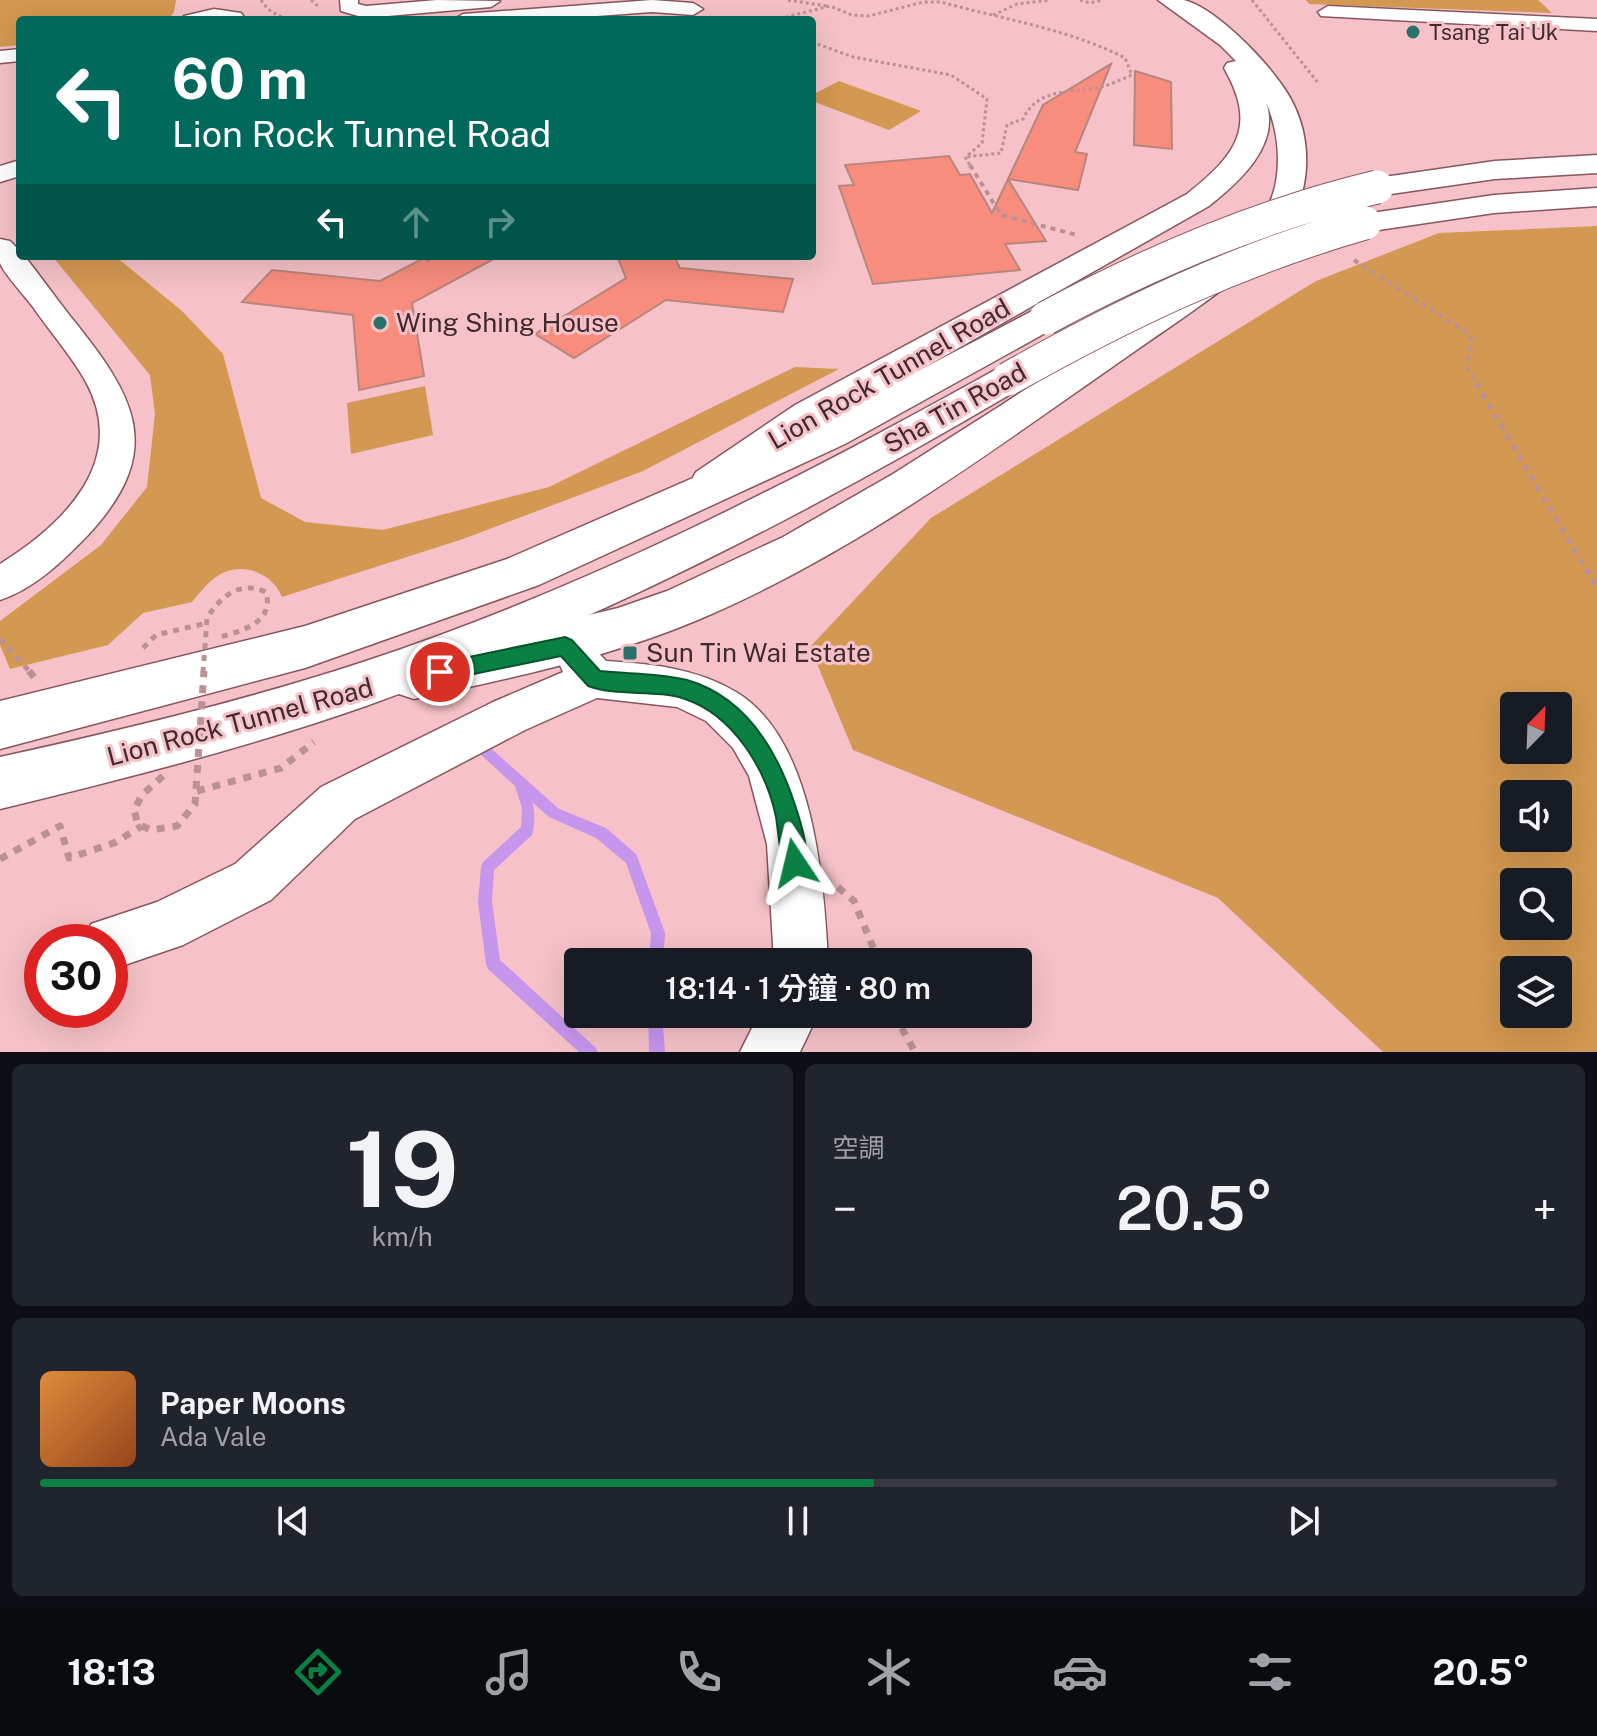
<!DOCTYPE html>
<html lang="zh-TW">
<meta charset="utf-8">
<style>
body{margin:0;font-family:"Public Sans","Noto Sans TC",sans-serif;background:#20242c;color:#f1f3f6;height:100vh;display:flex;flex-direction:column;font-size:30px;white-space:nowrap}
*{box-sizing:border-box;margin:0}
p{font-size:26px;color:#9ea1a6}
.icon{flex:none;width:44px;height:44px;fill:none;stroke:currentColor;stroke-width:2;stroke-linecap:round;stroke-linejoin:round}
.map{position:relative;height:1052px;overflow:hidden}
.panel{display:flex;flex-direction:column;gap:12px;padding:12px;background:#0d0f14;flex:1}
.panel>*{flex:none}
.hud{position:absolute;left:16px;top:16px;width:800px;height:244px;border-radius:8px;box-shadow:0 8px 32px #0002;background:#00695c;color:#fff;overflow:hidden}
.needle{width:52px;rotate:23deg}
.tools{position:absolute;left:1500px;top:692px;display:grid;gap:16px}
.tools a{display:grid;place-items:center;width:72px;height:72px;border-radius:8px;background:#171b24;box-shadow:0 8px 32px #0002;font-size:40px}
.speed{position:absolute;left:24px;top:924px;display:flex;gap:16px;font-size:40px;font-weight:700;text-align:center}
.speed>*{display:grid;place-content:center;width:104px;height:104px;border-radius:50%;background:#171b24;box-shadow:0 8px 32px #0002;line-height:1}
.speed .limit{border:12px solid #d22;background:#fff;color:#111}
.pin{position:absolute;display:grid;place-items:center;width:68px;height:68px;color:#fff;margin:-34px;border:4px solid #fff;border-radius:50%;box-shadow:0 2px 8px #0007}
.me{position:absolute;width:88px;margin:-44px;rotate:350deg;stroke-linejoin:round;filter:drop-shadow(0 0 6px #0008)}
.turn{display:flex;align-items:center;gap:28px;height:168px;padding:0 24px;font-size:36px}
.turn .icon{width:104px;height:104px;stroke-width:2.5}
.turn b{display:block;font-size:56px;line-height:68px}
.lanes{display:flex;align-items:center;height:76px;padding:0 24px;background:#0003;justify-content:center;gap:40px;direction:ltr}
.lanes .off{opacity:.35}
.big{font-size:60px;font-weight:600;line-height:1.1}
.panel .tile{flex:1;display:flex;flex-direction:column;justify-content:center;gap:12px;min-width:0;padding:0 28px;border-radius:12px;background:#20242c}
.panel .dial{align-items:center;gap:0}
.dial b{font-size:104px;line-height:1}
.song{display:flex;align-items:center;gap:24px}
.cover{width:96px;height:96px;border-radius:12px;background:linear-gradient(135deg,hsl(30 70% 55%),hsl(20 70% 35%))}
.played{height:8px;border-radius:4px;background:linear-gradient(90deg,#0b8043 55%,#363941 55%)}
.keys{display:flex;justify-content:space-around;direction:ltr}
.heat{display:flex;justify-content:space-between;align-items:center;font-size:44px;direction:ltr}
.panel .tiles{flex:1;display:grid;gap:12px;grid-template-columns:1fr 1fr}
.tile:last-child{grid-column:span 2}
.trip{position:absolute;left:564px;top:948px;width:468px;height:80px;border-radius:8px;background:#171b24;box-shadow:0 8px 32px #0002;font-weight:600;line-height:80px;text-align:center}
.tab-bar{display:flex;height:128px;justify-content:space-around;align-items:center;background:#090b0e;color:#9ea1a6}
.tab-bar .icon{width:56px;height:56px}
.tab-bar .on{color:#0b8043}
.tab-bar b{font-size:36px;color:#f1f3f6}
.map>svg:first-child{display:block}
</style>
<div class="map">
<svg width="1597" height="1052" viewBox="0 0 1597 1052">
<rect width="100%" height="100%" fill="#f6c1c8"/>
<path fill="#d39851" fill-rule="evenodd" d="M0 0H176L174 12 168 20H20V45L0 47Z
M1306 0H1538L1552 13 1309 4Z
M839 81 921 111 889 130 812 101V95Z
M1597 226V1052H1383L1218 898 853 750 810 647 931 518 1316 281 1439 233ZM1514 706H1558V750H1514ZM1514 794H1558V838H1514ZM1514 882H1558V926H1514ZM1514 970H1558V1014H1514Z
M52 256H115L182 311 223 354 261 498 305 522 383 530 549 487 795 367 839 369 643 471 463 539 282 597C273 573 242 561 219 575 208 582 200 592 192 602L143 613 108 645 10 669 0 645V621L101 545 147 487 155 414 150 375Z
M425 386 433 435 351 454 347 403Z"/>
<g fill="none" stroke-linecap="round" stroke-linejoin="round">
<path fill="#c695ec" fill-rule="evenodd" d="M482 742 486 744 559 809 606 828 636 854 638 859 665 933 663 962H649L651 933 626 863 596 838 549 817 532 802C535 811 535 825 532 835L494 870 492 902 500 960 595 1047 598 1052H579L488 969 486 964 478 902 481 867 483 862 521 827 522 808 515 786 478 752 476 748 478 744Z
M648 1014H662L665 1052H649Z"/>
</g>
<path fill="#f88d7d" stroke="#b7867d" stroke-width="2" d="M1111 64 1075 152 1087 154 1078 190 1008 179 1043 105Z
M1135 71 1171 82 1172 149 1134 145Z
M949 156 960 175 970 174 992 213 1008 179 1046 241 1005 244 1020 270 873 284 839 186 854 185 845 165Z
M438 256H499L412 303 424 376 359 390 353 315 242 302 272 270 380 281 424 258 428 261Z
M617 256H674L680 268 793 279 783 312 666 300 574 358 535 334 626 278Z"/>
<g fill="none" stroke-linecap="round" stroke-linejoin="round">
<defs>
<path id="minor" d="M340 0H358V4L366 6 437 0 500 1 491 7 365 18 341 11Z
M652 0 693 3 703 9 693 15 652 12 542 20H453L463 14Z
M1328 6 1597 19V31L1321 16 1318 12Z
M214 9 241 13 244 17 242 20H181L184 16Z
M20 49V61L0 63V51Z
M20 160V176L0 182V166Z
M0 239 10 241 20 251V256L26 258C41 277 55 297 70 316 134 395 168 449 88 535 63 561 34 589 0 600V564C64 524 129 461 86 382 71 355 50 332 33 307 25 296 4 274 0 263 0 257 0 245 0 239Z
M579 642 594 648 606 661C652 664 696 668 736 692 814 739 824 881 828 962H774L767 844 749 776 733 748 706 721 677 707 597 698 525 730 355 819 271 900 183 945 110 970V942H84L91 924 157 902 235 864 321 787 493 702 563 672 558 661 564 648Z
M759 1014H818L800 1052H740Z"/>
<path id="major" d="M1158 0C1166 0 1177 0 1184 0 1215 8 1261 56 1279 81 1311 122 1315 177 1290 223 1269 263 1176 322 1138 349 998 446 858 552 700 619 608 658 511 678 414 699L396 693 389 677 396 661 618 608 667 591 783 537 893 474 1000 406 1173 292 1251 230C1285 198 1283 141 1266 102 1281 145 1239 182 1209 206L823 425 726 494 711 498 696 494 690 483 696 472 795 405 1187 194C1236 155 1258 127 1224 68L1227 63 1236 61 1220 45Z"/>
<path id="highway" d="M1597 155V173L1495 179 1377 196 1366 193 1362 187 1366 181 1377 178 1495 161Z
M1597 188V206L1494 213 1365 232 1354 230 1349 223 1354 216 1365 214 1494 195Z
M1046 307 1058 310 1064 318 1058 326 845 444 539 585 305 668 0 749V701L305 626 507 559 817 424 1034 310Z
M1008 367 1021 370 1027 379 1021 388C811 512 596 623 366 706 246 748 123 779 0 809V757C122 730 244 701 363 662 584 589 792 483 995 370Z"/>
</defs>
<use href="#minor" stroke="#86575e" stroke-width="3"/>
<use href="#major" stroke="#86575e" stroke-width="3"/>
<use href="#highway" stroke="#86575e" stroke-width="3"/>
<path stroke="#bb9196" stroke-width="3" stroke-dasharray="3 3" stroke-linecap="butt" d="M261 0C276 24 302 20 327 17
M311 0 320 8
M788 0 827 6
M1080 0 1090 3 1103 0
M1252 0 1319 84
M993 15 1017 4 1050 0
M774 20 830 6 852 15 869 16 923 2H941C1002 19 1069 29 1125 58L1132 75C1120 80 1108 86 1096 88 1067 93 1037 89 1023 119L1007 125 1001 153 965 157
M812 42 853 57 951 75 987 99 982 143 967 156
M965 157 971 167"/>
<path stroke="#bb9196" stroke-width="4" stroke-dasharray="5 5" stroke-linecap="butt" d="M970 165 1001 215 1077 235
M1354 260 1471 335 1468 369 1478 385"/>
<path stroke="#bb9196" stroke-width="5" stroke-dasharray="6 6" stroke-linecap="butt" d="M1476 383 1597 588
M0 639 31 673
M143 648 156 635 207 623"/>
<path stroke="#bb9196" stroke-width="7" stroke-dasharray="8 8" stroke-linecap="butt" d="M29 671 34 677
M197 791 281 768 314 742
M0 859 60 826 69 858 114 843 142 826
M838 887 854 901 879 962
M894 1014 915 1052"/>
<use href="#minor" fill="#fff" fill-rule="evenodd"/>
<use href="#major" fill="#fff" fill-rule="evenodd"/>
<use href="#highway" fill="#fff" fill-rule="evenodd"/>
<defs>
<path id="highway-bridge" d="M1046 318C1152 261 1260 215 1377 187
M1008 379C1123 314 1238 259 1365 223"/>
</defs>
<use href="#highway-bridge" stroke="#86575e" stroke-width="35" stroke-linecap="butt"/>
<path stroke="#bb9196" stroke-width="5" stroke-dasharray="6 6" stroke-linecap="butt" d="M203 673 207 618C221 596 240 580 266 592 274 622 244 630 221 637"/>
<path stroke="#bb9196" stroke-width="7" stroke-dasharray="8 8" stroke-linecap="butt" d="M163 776 142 795 134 810 138 824 151 830 177 826 195 804 204 671"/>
<use href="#highway-bridge" stroke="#fff" stroke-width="33"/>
</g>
<path fill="#0b8043" stroke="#07532c" stroke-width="2" d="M565 637 572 640 600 671C628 674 660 673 687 680 746 697 777 750 795 805 801 823 811 854 804 871L795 875 786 871C779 854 779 835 776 817 766 769 733 715 685 699 655 689 618 697 588 686L561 656 440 681 432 678 429 672 432 666 440 663Z"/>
<g fill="#28716d" stroke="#f6c1c8" stroke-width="3">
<circle cx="1413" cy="32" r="8"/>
<circle cx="380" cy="323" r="8"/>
<rect x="622" y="645" width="16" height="16" rx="4"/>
</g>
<g text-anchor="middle" stroke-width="6" stroke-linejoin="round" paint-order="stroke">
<g font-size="22" fill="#3f2b2e" stroke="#f6c1c8" text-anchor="start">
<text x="1429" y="40">Tsang Tai Uk</text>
</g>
<g font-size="26" fill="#3f2b2e" stroke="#f6c1c8" text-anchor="start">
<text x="396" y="332">Wing Shing House</text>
<text x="646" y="662">Sun Tin Wai Estate</text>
</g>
<g font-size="26" fill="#3f2b2e" stroke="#f6c1c8">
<text transform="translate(889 374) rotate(-30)" y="9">Lion Rock Tunnel Road</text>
<text transform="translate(955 408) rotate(-29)" y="9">Sha Tin Road</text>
<text transform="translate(240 722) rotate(-15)" y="9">Lion Rock Tunnel Road</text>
</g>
</g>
</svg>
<div class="tools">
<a><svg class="needle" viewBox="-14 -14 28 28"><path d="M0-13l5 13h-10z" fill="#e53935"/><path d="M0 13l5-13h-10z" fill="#9ea1a6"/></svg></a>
<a><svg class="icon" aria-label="sound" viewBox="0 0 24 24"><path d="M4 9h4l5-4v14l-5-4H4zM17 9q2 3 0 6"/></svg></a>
<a><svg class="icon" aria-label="search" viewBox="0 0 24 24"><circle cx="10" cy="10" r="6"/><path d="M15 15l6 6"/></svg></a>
<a><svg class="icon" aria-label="layers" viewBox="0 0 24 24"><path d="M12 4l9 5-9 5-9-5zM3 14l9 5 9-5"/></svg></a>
</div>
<div class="speed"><div class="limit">30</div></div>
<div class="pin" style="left:440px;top:672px;background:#d93025"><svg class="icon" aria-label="arrive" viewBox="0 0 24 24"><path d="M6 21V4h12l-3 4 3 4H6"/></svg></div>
<svg class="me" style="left:795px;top:863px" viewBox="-20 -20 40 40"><path d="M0-17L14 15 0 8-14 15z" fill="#0b8043" stroke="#fff" stroke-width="4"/></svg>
<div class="trip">18:14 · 1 分鐘 · 80 m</div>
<div class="hud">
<div class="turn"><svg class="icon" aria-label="left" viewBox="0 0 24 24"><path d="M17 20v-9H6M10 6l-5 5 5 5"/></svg><div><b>60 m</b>Lion Rock Tunnel Road</div></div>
<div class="lanes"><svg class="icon" aria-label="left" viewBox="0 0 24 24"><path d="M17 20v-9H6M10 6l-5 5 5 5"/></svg><svg class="icon off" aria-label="ahead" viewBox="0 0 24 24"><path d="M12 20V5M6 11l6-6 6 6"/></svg><svg class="icon off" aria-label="right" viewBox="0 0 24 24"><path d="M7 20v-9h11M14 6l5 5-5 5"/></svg></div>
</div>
</div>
<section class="panel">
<div class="tiles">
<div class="tile dial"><b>19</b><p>km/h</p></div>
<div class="tile"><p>空調</p>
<div class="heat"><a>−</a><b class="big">20.5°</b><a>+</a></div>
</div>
<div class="tile">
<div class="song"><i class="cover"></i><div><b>Paper Moons</b><p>Ada Vale</p></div></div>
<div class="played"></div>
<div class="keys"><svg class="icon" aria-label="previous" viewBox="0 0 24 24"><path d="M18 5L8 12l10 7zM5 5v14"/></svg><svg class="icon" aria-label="pause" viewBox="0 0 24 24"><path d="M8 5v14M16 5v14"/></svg><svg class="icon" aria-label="next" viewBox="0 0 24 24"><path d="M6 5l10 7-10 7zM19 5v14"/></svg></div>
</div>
</div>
</section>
<nav class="tab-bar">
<b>18:13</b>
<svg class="icon on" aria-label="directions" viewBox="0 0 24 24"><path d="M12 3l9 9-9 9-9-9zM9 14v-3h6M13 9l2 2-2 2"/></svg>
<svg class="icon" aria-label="music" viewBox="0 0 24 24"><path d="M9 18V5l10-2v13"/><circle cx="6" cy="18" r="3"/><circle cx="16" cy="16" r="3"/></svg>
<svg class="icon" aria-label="phone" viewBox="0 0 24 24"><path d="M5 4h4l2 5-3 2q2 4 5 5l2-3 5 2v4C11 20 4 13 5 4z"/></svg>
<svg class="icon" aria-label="climate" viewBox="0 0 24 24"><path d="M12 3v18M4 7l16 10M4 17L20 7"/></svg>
<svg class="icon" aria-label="car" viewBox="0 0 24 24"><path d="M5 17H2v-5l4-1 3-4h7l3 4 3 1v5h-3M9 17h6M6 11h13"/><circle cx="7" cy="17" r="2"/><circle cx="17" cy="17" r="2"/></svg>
<svg class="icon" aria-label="filters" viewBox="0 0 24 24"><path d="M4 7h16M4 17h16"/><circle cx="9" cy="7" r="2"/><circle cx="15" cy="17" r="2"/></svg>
<b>20.5°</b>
</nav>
